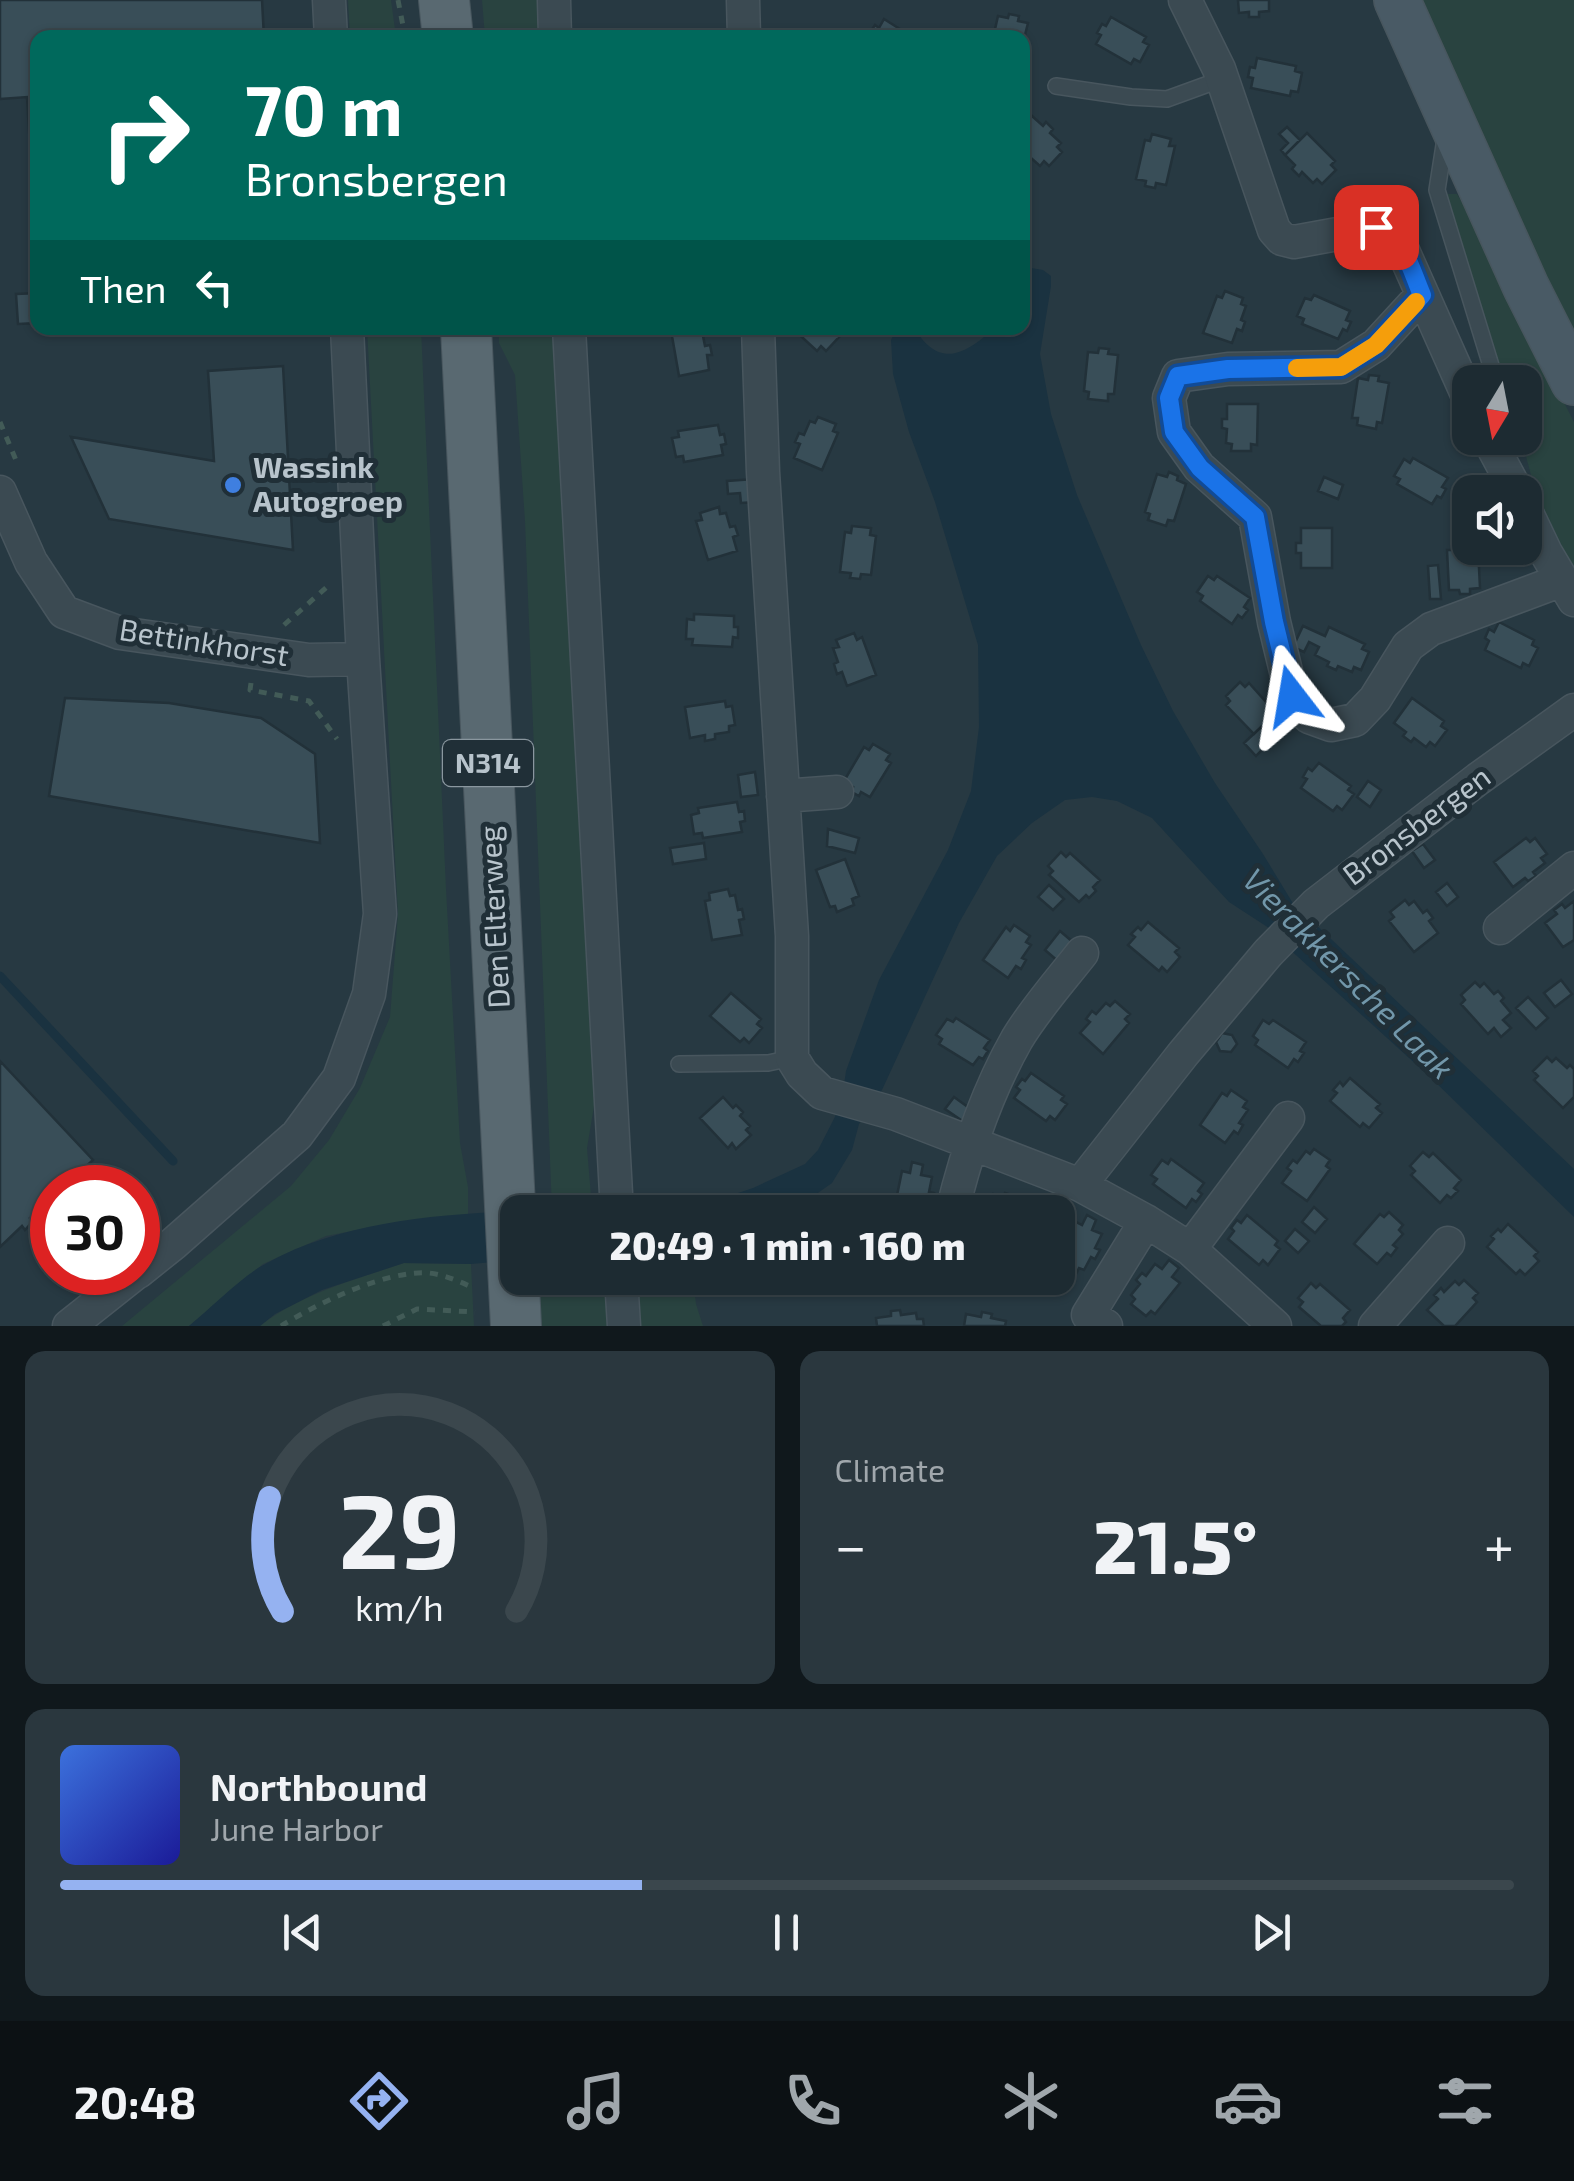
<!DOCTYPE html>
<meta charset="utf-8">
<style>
body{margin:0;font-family:"Exo 2",sans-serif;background:#2a373e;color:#f1f3f6;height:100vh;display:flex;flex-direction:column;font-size:38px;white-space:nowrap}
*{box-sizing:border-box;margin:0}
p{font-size:32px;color:#a0a7ac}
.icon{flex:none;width:55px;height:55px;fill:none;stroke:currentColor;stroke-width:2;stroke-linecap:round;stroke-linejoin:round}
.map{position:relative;height:1326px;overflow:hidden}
.sheet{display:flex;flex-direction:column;gap:25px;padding:25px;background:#10181c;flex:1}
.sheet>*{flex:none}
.top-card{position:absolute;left:30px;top:30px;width:1000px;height:305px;border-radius:20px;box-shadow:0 2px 8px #0004,0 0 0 2px #3b474d;background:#00695c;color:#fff;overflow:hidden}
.needle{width:65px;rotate:190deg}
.controls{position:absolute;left:1452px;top:365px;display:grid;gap:20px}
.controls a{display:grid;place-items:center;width:90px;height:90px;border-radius:20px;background:#1d2b32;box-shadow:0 2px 8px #0004,0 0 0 2px #3b474d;font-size:50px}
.speed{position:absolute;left:30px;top:1165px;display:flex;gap:20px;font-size:50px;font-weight:700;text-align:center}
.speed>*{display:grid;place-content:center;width:130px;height:130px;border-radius:50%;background:#1d2b32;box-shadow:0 2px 8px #0004,0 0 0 2px #3b474d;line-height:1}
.speed .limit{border:15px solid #d22;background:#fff;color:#111}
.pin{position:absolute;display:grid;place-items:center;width:85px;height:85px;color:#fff;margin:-42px;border-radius:20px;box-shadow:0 5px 15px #0006}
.me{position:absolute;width:110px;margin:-55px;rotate:346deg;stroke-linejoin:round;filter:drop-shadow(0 0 8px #0008)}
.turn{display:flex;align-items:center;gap:35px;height:210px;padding:0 50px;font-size:45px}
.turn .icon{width:130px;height:130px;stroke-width:2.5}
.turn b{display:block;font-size:70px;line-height:85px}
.then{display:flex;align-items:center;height:95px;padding:0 50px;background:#0003;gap:20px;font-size:38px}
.big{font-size:75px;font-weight:800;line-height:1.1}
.sheet .widget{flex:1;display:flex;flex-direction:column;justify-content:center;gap:15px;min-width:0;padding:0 35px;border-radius:20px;background:#2a373e}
.sheet .dial{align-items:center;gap:0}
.dial svg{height:260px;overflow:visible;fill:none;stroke:#3b474d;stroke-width:7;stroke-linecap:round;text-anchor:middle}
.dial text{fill:#f1f3f6;stroke:none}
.song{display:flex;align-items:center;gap:30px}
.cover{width:120px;height:120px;border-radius:15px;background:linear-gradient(135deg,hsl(220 70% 55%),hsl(240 70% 35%))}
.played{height:10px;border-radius:5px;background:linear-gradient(90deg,#95b2f1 40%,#3b474d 40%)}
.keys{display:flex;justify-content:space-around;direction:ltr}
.heat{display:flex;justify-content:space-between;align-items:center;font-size:55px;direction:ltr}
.sheet .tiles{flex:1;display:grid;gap:25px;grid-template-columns:1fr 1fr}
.widget:last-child{grid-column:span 2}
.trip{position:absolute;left:500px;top:1195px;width:575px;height:100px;border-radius:20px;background:#1d2b32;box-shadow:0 2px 8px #0004,0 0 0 2px #3b474d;font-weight:800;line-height:100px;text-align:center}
.tab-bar{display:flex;height:160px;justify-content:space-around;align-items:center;background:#0c1114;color:#a0a7ac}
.tab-bar .icon{width:70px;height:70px}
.tab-bar .on{color:#95b2f1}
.tab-bar b{font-size:45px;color:#f1f3f6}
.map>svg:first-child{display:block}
</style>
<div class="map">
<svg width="1574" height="1326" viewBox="0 0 1574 1326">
<rect width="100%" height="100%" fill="#273942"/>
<path fill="#294340" d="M348 0H391L396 37H350Z
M482 0H543L546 37H485Z
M1416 0H1574V350Z
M1448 194H1457L1462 202 1574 422V570L1537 497 1521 438H1525V382H1504L1446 204Z
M367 328H421L446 889 460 1143 468 1187V1214L394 1223 326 1236 263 1264 189 1326H122L291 1186 329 1140 360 1088 390 1017 398 914Z
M499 328H560L595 1100 587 1148 592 1208 552 1210 525 521 515 375 499 343Z
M404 1263 471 1264 474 1326H260C302 1293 354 1280 404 1263Z
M535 1278H611L612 1326H538Z
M637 1278H693L696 1304 703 1326H640Z"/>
<path fill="#1a3240" d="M1031 268 1043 270 1051 276V286L1040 354 1051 414 1077 495 1141 645 1173 711 1215 783 1263 854 1297 910 1275 932 1229 902 1152 818 1117 801 1092 797 1065 800 1032 823 997 856 959 923 882 1090 859 1124 852 1150 832 1183 791 1212H632V1206L696 1207 753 1188 805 1164 818 1150 841 1105 846 1071 879 980 948 850 971 791 979 727 978 645 935 502 909 432 893 374 891 340 897 328H912C919 333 922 341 929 346 952 366 977 343 995 328H1022L1023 273Z
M1311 920 1574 1169V1217L1431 1078 1286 946Z
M592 1208V1212H518L517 1260 471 1264 404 1263 322 1290 275 1314 260 1326H189C211 1308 243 1275 267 1263 362 1211 485 1213 592 1208Z"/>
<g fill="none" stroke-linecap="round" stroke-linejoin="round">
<path stroke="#1a3240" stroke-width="9" d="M0 976 173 1161"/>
</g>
<path fill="#394e58" stroke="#223139" stroke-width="2.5" d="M0 0H262L264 38H38V278L27 97 0 99Z
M1238 0H1269V11L1259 12V17H1249V12L1239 13Z
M1009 14 1019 16 1018 21 1028 23 1022 47V38H993L998 16 1008 18Z
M1111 17 1146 37 1143 42 1149 45 1140 62 1134 59 1131 64 1096 44 1101 35 1097 33 1102 24 1106 26Z
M884 19 914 38H873L869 34 875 25 879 28Z
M1257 58 1296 66 1295 71 1302 73 1298 92 1291 91 1290 96 1251 88 1253 78 1248 77 1250 67 1255 68Z
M1032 116 1043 126 1046 122 1053 129 1050 133 1061 143 1057 147 1062 152 1049 166 1044 161 1040 166 1022 150V126Z
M1287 127 1300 140 1285 155 1281 150 1288 143 1279 134Z
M1307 133 1335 161 1331 165 1336 170 1322 184 1317 179 1313 183 1302 172 1299 176 1292 169 1295 165 1285 155Z
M1152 134 1171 139 1169 146H1175L1166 185 1156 183 1155 188 1145 186 1146 181 1136 179 1145 140 1150 141Z
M1225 291 1243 298 1241 304 1246 306 1241 320 1245 322 1242 331 1237 329 1232 343 1203 333 1217 296 1222 298Z
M38 293V323L18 324 16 294Z
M1314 295 1350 311 1346 320 1351 322 1347 331 1343 329 1338 339 1302 324 1304 319 1297 316 1305 298 1311 300Z
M676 328H696L697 332 702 331 705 346 710 345 712 355H707L709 370 679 376 672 336 677 335Z
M792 328H838L834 332 839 337 826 351 821 346 817 351Z
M1099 348 1109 349 1108 354 1118 355 1114 394H1108V401L1088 399 1089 392 1084 391 1088 352 1098 353Z
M283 366 293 550 109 519 71 437 214 461 208 371Z
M1369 375 1379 376 1378 381 1389 383 1382 423 1377 422 1376 429 1357 425 1358 418H1352L1358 378 1368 380Z
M1227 404H1258L1257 445 1251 444V451H1231L1232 444 1226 443 1227 429 1222 428V419H1227Z
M818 417 836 424 833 431 838 433 822 470 794 458 800 444 795 442 799 433 804 435 810 421 815 423Z
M718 425 720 435 724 434 726 444 721 445 723 455 684 462 683 456 676 457 672 438 679 437 678 431Z
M1413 458 1448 478 1442 487 1446 489 1441 498 1437 496 1432 504 1397 484 1400 479 1394 476 1404 459 1410 463Z
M1169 472 1178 476 1177 480 1186 484 1174 521 1168 520 1166 526 1148 520 1150 514 1145 512 1157 474 1167 477Z
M1324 477 1343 485 1338 499 1318 491Z
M754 479 756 502 741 503 740 493 728 494 727 481Z
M719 507 720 514 726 513 730 527 735 526 738 535 733 537 737 551 708 560 696 521 702 520 700 513Z
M852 526 871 528 870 535 876 536 871 575 861 574 860 579 850 578 851 573 840 572 845 532 851 533Z
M1301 528H1332V568H1301V553H1296V543H1301Z
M1470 542V548H1478L1480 588 1470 589V594H1460L1459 590H1449L1447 550H1452V543Z
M1438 565 1441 599H1430L1428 566Z
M1208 576 1214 580 1217 576 1250 598 1244 607 1248 610 1242 618 1238 615 1232 624 1200 601 1203 596 1197 592Z
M694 614 734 616V627H738V638L733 637 732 647 692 645 693 639H686L687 619 694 620Z
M1499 622 1534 640 1532 645 1538 648 1529 666 1523 663 1521 668 1485 650 1489 641 1485 638 1489 629 1494 632Z
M1303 626 1325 636 1329 627 1365 644 1362 649 1369 652 1361 670 1354 667 1352 672 1338 666 1336 670 1327 666 1329 662 1315 655 1319 647 1309 642 1304 652 1293 647Z
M854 633 857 640 862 637 876 675 847 686 842 672 837 674 834 664 838 662 833 648 839 647 836 640Z
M1240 682 1245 687 1249 683 1276 713 1268 720 1272 723 1265 730 1261 727 1254 734 1226 705 1230 701 1226 696Z
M65 698 169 703 261 718 315 754 320 843 49 796Z
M1412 698 1444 721 1441 726 1447 730 1435 746 1430 742 1426 747 1414 738 1411 742 1403 736 1406 732 1394 723Z
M725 701 726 707 732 706 735 725 729 726V732L715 734V739L705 741V735L690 738 685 707Z
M1261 727 1273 739 1256 756 1244 743Z
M873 744 890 754 886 760 891 763 870 797 861 792 859 796 850 791 853 787 844 781 864 747 869 750Z
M1319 763 1351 786 1348 790 1354 794 1342 810 1337 806 1333 811 1301 788 1307 779 1303 777 1308 768 1312 771Z
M755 772 758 795 741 797 738 775Z
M1368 781 1381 790 1370 807 1357 797Z
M737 802 739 812 744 811 745 821 740 822 742 832 703 838 702 833 694 834 691 815 699 813 698 808Z
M828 829 859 838 855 853 827 846Z
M1526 838 1530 842 1535 838 1547 854 1541 858 1545 863 1533 872 1536 876 1528 881 1525 878 1513 887 1494 862Z
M704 843 706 859 673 864 670 848Z
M1423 844 1435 860 1424 868 1412 851Z
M1061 852 1066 857 1070 853 1100 880 1093 887 1096 891 1089 898 1086 895 1079 902 1049 875 1053 871 1048 866Z
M845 859 859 896 852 899 854 905 837 912 835 906 830 907 816 870Z
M1447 883 1458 897 1447 906 1436 892Z
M1049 885 1064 899 1053 910 1038 897Z
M728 889 730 896 735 895 738 910 742 909 744 919 739 920 742 935 712 940 705 901 710 900 709 893Z
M1405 900 1409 905 1414 901 1423 913 1427 910 1433 918 1429 921 1438 933 1414 952 1389 921 1394 917 1390 912Z
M1574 901V940L1563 947 1545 923 1557 914 1554 910 1562 904 1565 908Z
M1148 922 1179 948 1175 952 1180 957 1167 972 1162 967 1159 971 1128 945 1135 937 1131 934 1138 927 1141 930Z
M1014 925 1030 936 1026 942 1031 945 1022 958 1026 960 1021 969 1016 966 1008 978 983 960 1006 927 1010 931Z
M1060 931 1074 943 1059 962 1045 950Z
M1561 980 1572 994 1555 1007 1544 993Z
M1475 982 1480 987 1484 983 1494 994 1498 991 1504 998 1501 1001 1511 1013 1503 1020 1511 1028 1501 1037 1494 1028 1488 1034 1461 1004 1465 1000 1461 995Z
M731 993 761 1019 757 1024 762 1028 749 1043 744 1038 740 1042 710 1016Z
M1528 997 1548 1018 1536 1029 1516 1008Z
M1115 1001 1130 1014 1125 1019 1129 1023 1103 1054 1080 1033 1090 1022 1086 1019 1092 1011 1096 1014 1106 1003 1110 1006Z
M956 1018 990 1040 984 1048 988 1051 983 1059 979 1057 973 1065 939 1044 942 1039 936 1035 947 1019 953 1022Z
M1263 1020 1269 1024 1273 1020 1306 1042 1300 1051 1304 1053 1298 1062 1294 1059 1288 1068 1255 1045 1258 1040 1253 1036Z
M1222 1033 1232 1035 1237 1044 1231 1052 1220 1051 1216 1042Z
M1547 1057 1552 1062 1556 1058 1567 1068 1570 1065 1574 1069V1097L1563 1108 1534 1080 1538 1076 1533 1071Z
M0 1061 93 1160 63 1188H52V1197L30 1218 33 1221 25 1230 22 1226 0 1247Z
M1031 1073 1064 1096 1061 1100 1067 1104 1055 1120 1050 1116 1046 1121 1014 1098 1020 1090 1016 1087 1022 1079 1025 1081Z
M1350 1078 1380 1104 1376 1108 1382 1113 1369 1128 1363 1123 1360 1127 1330 1101 1337 1093 1333 1090 1340 1082 1343 1086Z
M1231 1090 1247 1101 1243 1107 1248 1110 1239 1123 1243 1125 1238 1134 1234 1131 1225 1143 1200 1125 1222 1093 1227 1096Z
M723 1097 733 1108 736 1105 743 1112 740 1116 750 1126 746 1130 751 1135 736 1149 732 1143 728 1148 700 1118Z
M954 1097 972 1110 964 1122 945 1109Z
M1314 1149 1330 1160 1326 1166 1330 1169 1307 1201 1282 1183 1291 1171 1287 1168 1293 1160 1297 1163 1306 1151 1310 1154Z
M1423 1152 1429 1157 1433 1153 1461 1180 1454 1188 1458 1191 1451 1198 1447 1195 1440 1203 1411 1175 1415 1171 1410 1166Z
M1171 1159 1204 1183 1198 1191 1202 1194 1196 1202 1192 1199 1186 1208 1153 1184 1157 1179 1151 1175 1162 1160 1168 1164Z
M912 1162 923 1165 921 1175 932 1177 929 1192 934 1193 932 1202H928L925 1212H900L894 1210 902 1171 910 1173Z
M1005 1193 1014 1196 1012 1201 1022 1205 1019 1212H986L993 1194 1003 1197Z
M1314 1207 1327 1219 1315 1233 1302 1222Z
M1389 1212 1403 1225 1399 1230 1403 1234 1393 1245 1397 1248 1391 1256 1387 1253 1377 1264 1354 1244 1380 1214 1384 1217Z
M1087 1215 1096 1220 1092 1230 1102 1234 1095 1248 1100 1250 1095 1259 1091 1257 1084 1270 1079 1268 1076 1274 1059 1265 1062 1259 1058 1255 1074 1221 1082 1225Z
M1247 1215 1278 1241 1275 1245 1280 1249 1268 1265 1263 1260 1259 1265 1228 1239 1234 1231 1231 1228 1237 1220 1241 1223Z
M1508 1224 1538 1252 1534 1256 1539 1261 1525 1275 1520 1270 1516 1274 1487 1247 1494 1239 1491 1236 1498 1229 1501 1232Z
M1295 1229 1309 1241 1298 1253 1285 1241Z
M1169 1260 1179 1268 1172 1277 1180 1283 1155 1314 1151 1311 1146 1316 1131 1304 1135 1299 1131 1295 1140 1284 1136 1280 1142 1273 1146 1276 1155 1264 1162 1269Z
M1464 1280 1478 1293 1473 1298 1477 1302 1455 1326H1444L1427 1310 1438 1299 1434 1295 1441 1288 1444 1292 1455 1281 1459 1285Z
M1311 1283 1316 1288 1320 1284 1350 1310 1343 1318 1346 1322 1342 1326H1321L1299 1307 1303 1302 1298 1298Z
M900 1310 901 1315 916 1313 917 1319H923L924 1326H877L876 1318 891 1316V1311Z
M982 1312 992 1314 991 1318 1006 1321 1005 1326H964L966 1314 981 1317Z"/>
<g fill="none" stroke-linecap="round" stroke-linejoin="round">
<defs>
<path id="lane" d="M1056 86 1131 97 1167 99 1222 79
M1445 139 1437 190 1496 382
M679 1064 768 1063 792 1058"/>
<path id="street" d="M329 0 331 38
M554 0 555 38
M743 0 744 38
M1185 0 1219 69 1274 230 1282 239 1294 242 1376 227 1390 232 1400 244 1470 401
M1422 295 1376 345 1341 367 1228 369 1178 376 1169 398 1174 432 1199 467 1255 517 1274 622 1292 696 1309 717 1331 725 1355 720 1375 699 1408 646 1431 629 1562 580
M569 328 617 1212
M758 328 763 472 792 936V1058L802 1074 822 1093 896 1114 1080 1185
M1488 438 1517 492
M0 492 31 562 64 612 120 633 309 660 363 659
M1525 509 1546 553 1574 600
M783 796 837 792
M1500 928 1574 868
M952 1212C966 1154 987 1092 1017 1039 1035 1009 1060 981 1082 953
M1190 1249 1288 1118
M138 1272 173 1244 297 1135 339 1078 369 994 380 914 363 659 347 328
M621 1278 624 1326
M69 1326 137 1272
M1106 1326 1088 1315 1146 1221
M1275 1326 1190 1249 1146 1221 1080 1185 1183 1054 1268 953 1316 904 1478 779 1574 710
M1375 1326 1448 1243"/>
<path id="secondary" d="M1397 0 1526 287 1574 382"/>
<path id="primary" d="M444 0 448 38
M466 328 516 1326"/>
</defs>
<use href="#lane" stroke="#48565e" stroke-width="18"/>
<use href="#street" stroke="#48565e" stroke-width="35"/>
<use href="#secondary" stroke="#48565e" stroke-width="48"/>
<use href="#primary" stroke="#48565e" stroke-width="52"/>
<path stroke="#425b57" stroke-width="5" stroke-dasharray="8 8" stroke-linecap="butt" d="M398 0 405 36
M0 422 18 465
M284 625 328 586
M251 683 250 690 309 701 337 739
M281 1326C318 1303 386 1270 429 1273 446 1275 460 1282 474 1288
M383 1326 417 1309 475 1312"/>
<use href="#lane" stroke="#3b4a52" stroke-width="15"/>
<use href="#street" stroke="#3b4a52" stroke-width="32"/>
<use href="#secondary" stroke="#495a65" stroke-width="45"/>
<use href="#primary" stroke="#596971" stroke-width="50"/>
</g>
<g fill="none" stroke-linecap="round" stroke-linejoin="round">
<defs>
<path id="route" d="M1292 696 1274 622 1255 517 1200 468 1174 432 1169 398 1178 376 1228 369 1341 367 1376 345 1422 295C1411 270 1404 236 1376 227"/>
</defs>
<use href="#route" stroke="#114b97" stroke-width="25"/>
<use href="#route" stroke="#1a73e8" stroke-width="18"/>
<path stroke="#f59e0b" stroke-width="18" d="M1297 368 1341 367 1376 345 1416 302"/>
</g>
<circle fill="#3f7fe0" stroke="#202f37" stroke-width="4" cx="233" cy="485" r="10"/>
<g text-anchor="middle" stroke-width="10" stroke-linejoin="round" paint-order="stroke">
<rect fill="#202f37" stroke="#8a979f" stroke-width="2.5" x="443" y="740" width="90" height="46" rx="8"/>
<g font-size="28" font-weight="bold" fill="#b8c4cc">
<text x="488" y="773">N314</text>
</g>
<g font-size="30" font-weight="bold" fill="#b8c4cc" stroke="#202f37" text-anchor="start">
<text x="253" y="478">Wassink<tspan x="253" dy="34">Autogroep</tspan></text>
</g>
<g font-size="30" fill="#b8c4cc" stroke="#202f37">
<text transform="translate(204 643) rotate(9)" y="10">Bettinkhorst</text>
<text transform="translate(1417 826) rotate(-37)" y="10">Bronsbergen</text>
<text transform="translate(495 917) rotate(-93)" y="10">Den Elterweg</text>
</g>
<g font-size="32" font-style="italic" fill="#7297aa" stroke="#202f37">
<text transform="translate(1348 974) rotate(45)" y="11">Vierakkersche Laak</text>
</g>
</g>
</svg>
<div class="controls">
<a><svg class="needle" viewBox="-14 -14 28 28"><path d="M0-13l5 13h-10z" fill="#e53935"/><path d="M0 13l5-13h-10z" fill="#a0a7ac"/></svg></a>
<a><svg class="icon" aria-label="sound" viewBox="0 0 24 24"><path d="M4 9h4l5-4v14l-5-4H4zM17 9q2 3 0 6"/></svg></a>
</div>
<div class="speed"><div class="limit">30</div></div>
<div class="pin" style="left:1376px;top:227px;background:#d93025"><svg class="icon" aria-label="arrive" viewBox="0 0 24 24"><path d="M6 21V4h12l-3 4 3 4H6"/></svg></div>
<svg class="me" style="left:1292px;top:696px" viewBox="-20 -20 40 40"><path d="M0-17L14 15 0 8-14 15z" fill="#1a73e8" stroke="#fff" stroke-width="4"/></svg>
<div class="trip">20:49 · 1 min · 160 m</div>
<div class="top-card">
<div class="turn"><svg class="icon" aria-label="right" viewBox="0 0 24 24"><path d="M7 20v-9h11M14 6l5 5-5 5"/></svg><div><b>70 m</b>Bronsbergen</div></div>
<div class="then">Then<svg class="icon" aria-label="left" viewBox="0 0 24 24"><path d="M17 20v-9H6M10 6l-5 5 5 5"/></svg></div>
</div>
</div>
<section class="sheet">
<div class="tiles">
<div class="widget dial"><svg viewBox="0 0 100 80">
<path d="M14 69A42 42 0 1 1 86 69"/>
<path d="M14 69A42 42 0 0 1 10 34" stroke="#95b2f1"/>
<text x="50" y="56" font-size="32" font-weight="700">29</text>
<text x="50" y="72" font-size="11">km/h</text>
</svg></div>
<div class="widget"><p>Climate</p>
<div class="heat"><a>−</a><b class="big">21.5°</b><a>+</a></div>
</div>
<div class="widget">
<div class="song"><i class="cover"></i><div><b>Northbound</b><p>June Harbor</p></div></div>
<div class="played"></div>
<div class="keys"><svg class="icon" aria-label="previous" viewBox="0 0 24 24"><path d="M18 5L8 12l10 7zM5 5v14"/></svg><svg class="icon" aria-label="pause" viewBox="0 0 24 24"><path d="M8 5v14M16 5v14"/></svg><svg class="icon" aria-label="next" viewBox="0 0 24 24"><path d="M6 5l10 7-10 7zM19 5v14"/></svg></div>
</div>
</div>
</section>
<nav class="tab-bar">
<b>20:48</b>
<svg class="icon on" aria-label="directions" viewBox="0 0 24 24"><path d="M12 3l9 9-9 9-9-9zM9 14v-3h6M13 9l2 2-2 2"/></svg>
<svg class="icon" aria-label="music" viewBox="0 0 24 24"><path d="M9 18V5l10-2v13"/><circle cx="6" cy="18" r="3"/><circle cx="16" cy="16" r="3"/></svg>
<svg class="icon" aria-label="phone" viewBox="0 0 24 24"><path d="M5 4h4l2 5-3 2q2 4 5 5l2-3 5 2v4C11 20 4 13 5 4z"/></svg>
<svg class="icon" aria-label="climate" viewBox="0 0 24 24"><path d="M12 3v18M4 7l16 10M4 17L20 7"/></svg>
<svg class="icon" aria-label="car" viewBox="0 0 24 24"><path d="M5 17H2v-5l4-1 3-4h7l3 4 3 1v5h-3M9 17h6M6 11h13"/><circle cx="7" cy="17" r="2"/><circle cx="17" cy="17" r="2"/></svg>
<svg class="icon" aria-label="filters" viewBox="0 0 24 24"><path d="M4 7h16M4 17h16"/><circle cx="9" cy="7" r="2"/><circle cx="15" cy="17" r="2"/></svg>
</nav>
